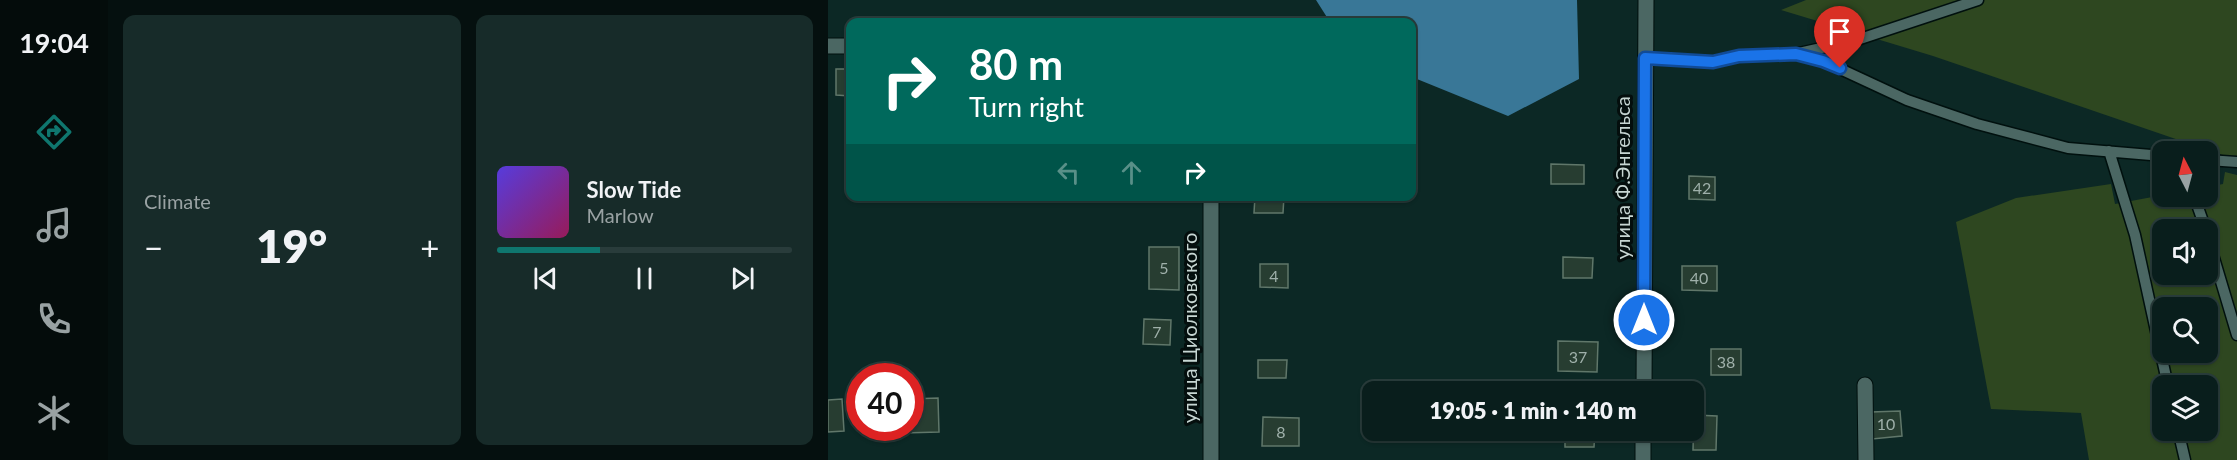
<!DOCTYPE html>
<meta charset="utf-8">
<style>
body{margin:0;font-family:Lato,sans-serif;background:#172b29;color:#f1f3f6;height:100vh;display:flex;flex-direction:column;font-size:22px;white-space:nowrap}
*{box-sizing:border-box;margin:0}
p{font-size:20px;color:#99a2a3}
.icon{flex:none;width:33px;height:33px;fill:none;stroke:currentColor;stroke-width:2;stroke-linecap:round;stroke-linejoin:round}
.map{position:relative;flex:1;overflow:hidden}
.sheet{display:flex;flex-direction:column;gap:15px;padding:15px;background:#05100f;width:720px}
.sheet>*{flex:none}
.guide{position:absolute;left:18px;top:18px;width:570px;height:183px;border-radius:12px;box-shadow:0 2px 4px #0004,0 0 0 2px #293c3b;background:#00695c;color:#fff;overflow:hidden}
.needle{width:39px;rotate:354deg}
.buttons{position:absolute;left:1324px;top:141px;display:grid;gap:12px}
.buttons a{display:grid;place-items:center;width:66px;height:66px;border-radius:12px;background:#091e1c;box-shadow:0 2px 4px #0004,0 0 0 2px #293c3b;font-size:30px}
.speed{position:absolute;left:18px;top:363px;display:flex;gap:12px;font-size:30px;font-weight:700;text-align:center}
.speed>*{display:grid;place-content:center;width:78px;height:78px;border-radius:50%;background:#091e1c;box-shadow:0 2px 4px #0004,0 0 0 2px #293c3b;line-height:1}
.speed .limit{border:9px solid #d22;background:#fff;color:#111}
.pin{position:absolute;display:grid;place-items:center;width:51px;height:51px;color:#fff;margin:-62px -26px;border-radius:50% 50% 50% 0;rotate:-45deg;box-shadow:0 0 6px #0007}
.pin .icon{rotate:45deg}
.me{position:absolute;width:66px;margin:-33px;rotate:0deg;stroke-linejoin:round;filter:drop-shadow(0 0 4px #0008)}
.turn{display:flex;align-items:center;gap:21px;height:126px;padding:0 24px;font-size:27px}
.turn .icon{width:78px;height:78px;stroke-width:2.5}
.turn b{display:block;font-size:42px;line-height:51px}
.lanes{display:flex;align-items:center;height:57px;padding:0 24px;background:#0003;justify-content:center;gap:30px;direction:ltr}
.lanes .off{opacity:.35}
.big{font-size:45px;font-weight:800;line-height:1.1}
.sheet .tile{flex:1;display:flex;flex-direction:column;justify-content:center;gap:9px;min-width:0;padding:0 21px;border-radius:12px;background:#172b29}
.song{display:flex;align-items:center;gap:18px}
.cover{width:72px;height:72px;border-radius:9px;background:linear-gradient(135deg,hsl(250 70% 55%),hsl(330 70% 35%))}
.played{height:6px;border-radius:3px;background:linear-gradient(90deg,#0f766e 35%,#293c3b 35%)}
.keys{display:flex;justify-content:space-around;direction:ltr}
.heat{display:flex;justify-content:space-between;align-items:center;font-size:33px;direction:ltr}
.sheet .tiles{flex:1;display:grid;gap:15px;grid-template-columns:repeat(2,1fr)}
.trip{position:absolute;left:534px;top:381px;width:342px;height:60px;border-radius:12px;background:#091e1c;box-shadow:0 2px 4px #0004,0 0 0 2px #293c3b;font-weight:800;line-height:60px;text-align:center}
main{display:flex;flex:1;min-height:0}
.dock{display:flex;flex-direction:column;width:108px;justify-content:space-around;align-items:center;background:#040c0b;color:#99a2a3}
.dock .icon{width:42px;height:42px}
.dock .on{color:#0f766e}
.dock b{font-size:27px;color:#f1f3f6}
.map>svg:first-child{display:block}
</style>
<main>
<nav class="dock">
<b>19:04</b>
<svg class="icon on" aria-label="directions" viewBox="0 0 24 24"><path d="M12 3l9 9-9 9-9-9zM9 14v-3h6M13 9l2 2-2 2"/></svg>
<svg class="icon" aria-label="music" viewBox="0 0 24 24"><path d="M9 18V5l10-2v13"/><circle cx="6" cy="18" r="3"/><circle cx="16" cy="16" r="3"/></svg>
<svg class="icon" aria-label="phone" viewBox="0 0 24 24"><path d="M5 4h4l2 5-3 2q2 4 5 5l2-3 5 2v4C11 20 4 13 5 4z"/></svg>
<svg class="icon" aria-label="climate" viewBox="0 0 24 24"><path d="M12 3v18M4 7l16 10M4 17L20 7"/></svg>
</nav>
<section class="sheet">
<div class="tiles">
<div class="tile"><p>Climate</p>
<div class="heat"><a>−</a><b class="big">19°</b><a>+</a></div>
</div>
<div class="tile">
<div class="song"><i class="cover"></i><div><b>Slow Tide</b><p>Marlow</p></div></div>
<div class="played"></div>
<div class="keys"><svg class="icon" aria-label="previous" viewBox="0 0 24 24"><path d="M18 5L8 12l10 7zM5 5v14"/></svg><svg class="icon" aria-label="pause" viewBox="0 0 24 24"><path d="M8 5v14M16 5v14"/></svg><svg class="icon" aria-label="next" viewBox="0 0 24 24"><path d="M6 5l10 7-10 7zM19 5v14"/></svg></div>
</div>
</div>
</section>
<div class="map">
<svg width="1409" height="460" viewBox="0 0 1409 460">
<rect width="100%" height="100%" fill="#0c2825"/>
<path fill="#2e4720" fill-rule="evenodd" d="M978 0H1409V160L1105 56 953 10Z
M1397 172 1409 175V460H1261L1253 413 1163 409 1128 222 1188 198 1283 184 1287 204 1335 195 1380 196V187L1395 184ZM1335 230H1380V274H1335ZM1335 308H1380V352H1335ZM1335 386H1380V430H1335Z"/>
<path fill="#397797" d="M488 0H749L751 79 680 116 584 77V22H502Z"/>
<path fill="#273d31" stroke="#60776a" stroke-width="1.5" d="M8 69H22V96L8 95Z
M723 164 756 165V184H723Z
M861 176 887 177V200L861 199Z
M276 196H316V202L276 201Z
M427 196H456L455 213H426Z
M321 247H351V290L321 289Z
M735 257 765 258 764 278H735Z
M432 264H460V288L432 287Z
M854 266H889V291L854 290Z
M316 319 343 320 342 345 315 344Z
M730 341 770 342 769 372 730 371Z
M883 349H913V375H883Z
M430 360H459L458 378H430Z
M110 398 111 432 75 433V428H82V399Z
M14 399 16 431 0 432V400Z
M1072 411 1074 436 1044 439 1043 412Z
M866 415 889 416 888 450H865Z
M435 417 471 418V446H434Z
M737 430H767L766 447H737Z"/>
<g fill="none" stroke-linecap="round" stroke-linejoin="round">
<defs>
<path id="lane" d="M971 53 1029 40 1150 0
M817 58 885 62 911 56 968 54 995 61 1079 100 1149 124 1240 148 1335 156
M1281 151 1307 235 1340 386
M1380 160 1409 162
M1366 196 1378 230
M1380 238 1409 335
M1350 430 1357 460"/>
<path id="street" d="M0 46H22
M1037 385 1038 460
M383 460V196"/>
<path id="secondary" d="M816 392 818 0
M815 460V430"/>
</defs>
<use href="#lane" stroke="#00100e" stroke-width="13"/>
<use href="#street" stroke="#00100e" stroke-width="17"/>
<use href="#secondary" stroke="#00100e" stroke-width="17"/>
<use href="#lane" stroke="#4b6763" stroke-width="10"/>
<use href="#street" stroke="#4b6763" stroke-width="15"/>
<use href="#secondary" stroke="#4b6763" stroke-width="15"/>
</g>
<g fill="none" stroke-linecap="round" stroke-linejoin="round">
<defs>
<path id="route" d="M816 320 817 58 885 62 911 56 968 54 995 61 1012 68"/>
</defs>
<use href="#route" stroke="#114b97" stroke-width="15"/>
<use href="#route" stroke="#1a73e8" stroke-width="10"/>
</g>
<g text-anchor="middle" stroke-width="6" stroke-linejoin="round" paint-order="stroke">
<g font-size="16" fill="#9fb0aa">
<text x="874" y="194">42</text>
<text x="336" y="274">5</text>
<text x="446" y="282">4</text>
<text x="871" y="284">40</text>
<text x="329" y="338">7</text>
<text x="750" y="363">37</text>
<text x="898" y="368">38</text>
<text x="1058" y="430">10</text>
<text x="453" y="438">8</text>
</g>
<g font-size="20" fill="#c7d6d3" stroke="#040e0d">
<text transform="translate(795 178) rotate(-90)" y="7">улица Ф.Энгельса</text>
<text transform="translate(362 328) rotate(-90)" y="7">улица Циолковского</text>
</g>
</g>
</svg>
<div class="buttons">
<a><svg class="needle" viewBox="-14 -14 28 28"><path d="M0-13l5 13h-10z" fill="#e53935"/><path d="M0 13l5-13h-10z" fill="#99a2a3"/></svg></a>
<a><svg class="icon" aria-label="sound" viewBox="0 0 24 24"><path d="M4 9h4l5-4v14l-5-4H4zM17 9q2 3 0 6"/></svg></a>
<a><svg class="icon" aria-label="search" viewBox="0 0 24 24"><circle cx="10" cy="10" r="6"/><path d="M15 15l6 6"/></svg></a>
<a><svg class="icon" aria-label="layers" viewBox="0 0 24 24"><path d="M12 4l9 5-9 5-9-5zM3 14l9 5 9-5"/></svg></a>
</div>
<div class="speed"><div class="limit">40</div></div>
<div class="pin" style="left:1012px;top:68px;background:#d93025"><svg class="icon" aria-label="arrive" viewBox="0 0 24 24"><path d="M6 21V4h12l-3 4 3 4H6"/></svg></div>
<svg class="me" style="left:816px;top:320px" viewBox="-20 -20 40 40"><circle r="17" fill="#1a73e8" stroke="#fff" stroke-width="3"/><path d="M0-11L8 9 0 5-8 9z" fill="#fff"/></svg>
<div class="trip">19:05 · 1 min · 140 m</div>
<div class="guide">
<div class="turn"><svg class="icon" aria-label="right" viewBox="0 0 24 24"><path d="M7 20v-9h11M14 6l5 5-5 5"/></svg><div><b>80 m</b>Turn right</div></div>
<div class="lanes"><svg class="icon off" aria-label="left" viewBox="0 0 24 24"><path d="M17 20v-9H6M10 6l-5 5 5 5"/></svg><svg class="icon off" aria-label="ahead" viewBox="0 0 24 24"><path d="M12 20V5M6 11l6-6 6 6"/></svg><svg class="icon" aria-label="right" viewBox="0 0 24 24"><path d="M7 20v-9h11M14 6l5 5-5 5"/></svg></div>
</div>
</div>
</main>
